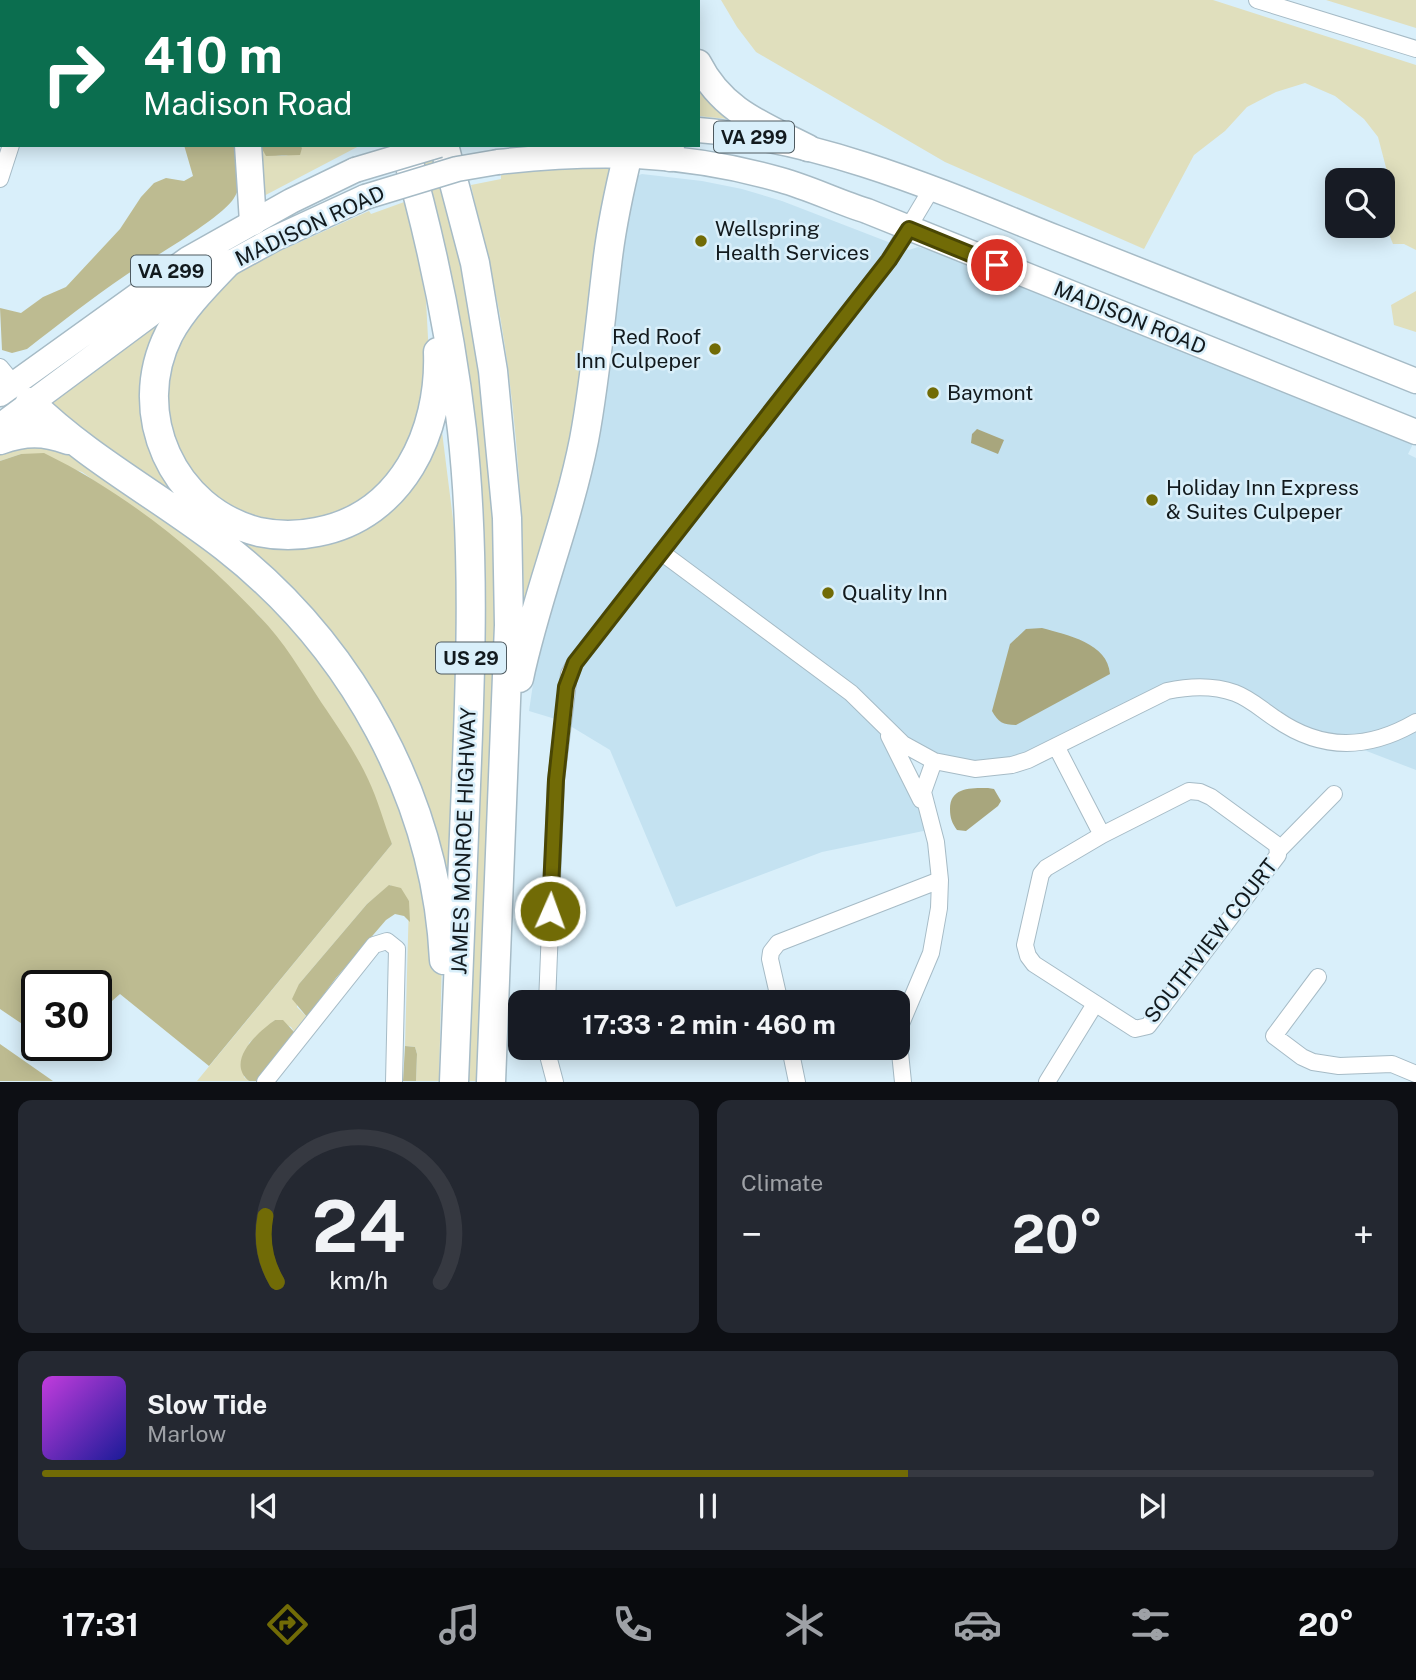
<!DOCTYPE html>
<meta charset="utf-8">
<style>
body{margin:0;font-family:"Public Sans",sans-serif;background:#242831;color:#f1f3f6;height:100vh;display:flex;flex-direction:column;font-size:26px;white-space:nowrap}
*{box-sizing:border-box;margin:0}
p{font-size:23px;color:#9ea1a6}
.icon{flex:none;width:38px;height:38px;fill:none;stroke:currentColor;stroke-width:2;stroke-linecap:round;stroke-linejoin:round}
.map{position:relative;height:1082px;overflow:hidden}
.side{display:flex;flex-direction:column;gap:18px;padding:18px;background:#0d0f14;flex:1}
.side>*{flex:none}
.hud{position:absolute;left:0px;top:0px;width:700px;height:147px;box-shadow:0 4px 18px #0003;background:#0b6e4f;color:#fff;overflow:hidden}
.buttons{position:absolute;left:1325px;top:168px;display:grid;gap:14px}
.buttons a{display:grid;place-items:center;width:70px;height:70px;border-radius:14px;background:#171b24;box-shadow:0 4px 18px #0003;font-size:35px}
.speed{position:absolute;left:21px;top:970px;display:flex;gap:14px;font-size:35px;font-weight:700;text-align:center}
.speed>*{display:grid;place-content:center;width:91px;height:91px;border-radius:50%;background:#171b24;box-shadow:0 4px 18px #0003;line-height:1}
.speed .limit{border:4px solid #111;border-radius:10px;background:#fff;color:#111}
.pin{position:absolute;display:grid;place-items:center;width:60px;height:60px;color:#fff;margin:-30px;border:4px solid #fff;border-radius:50%;box-shadow:0 2px 7px #0007}
.me{position:absolute;width:77px;margin:-38px;rotate:2deg;stroke-linejoin:round;filter:drop-shadow(0 0 5px #0008)}
.turn{display:flex;align-items:center;gap:24px;height:147px;padding:0 28px;font-size:32px}
.turn .icon{width:91px;height:91px;stroke-width:2.5}
.turn b{display:block;font-size:49px;line-height:60px}
.big{font-size:52px;font-weight:700;line-height:1.1}
.side .tile{flex:1;display:flex;flex-direction:column;justify-content:center;gap:10px;min-width:0;padding:0 24px;border-radius:14px;background:#242831}
.side .dial{align-items:center;gap:0}
.dial svg{height:182px;overflow:visible;fill:none;stroke:#363941;stroke-width:7;stroke-linecap:round;text-anchor:middle}
.dial text{fill:#f1f3f6;stroke:none}
.song{display:flex;align-items:center;gap:21px}
.cover{width:84px;height:84px;border-radius:10px;background:linear-gradient(135deg,hsl(290 70% 55%),hsl(240 70% 35%))}
.played{height:7px;border-radius:4px;background:linear-gradient(90deg,#716b06 65%,#363941 65%)}
.keys{display:flex;justify-content:space-around;direction:ltr}
.heat{display:flex;justify-content:space-between;align-items:center;font-size:38px;direction:ltr}
.side .tiles{flex:1;display:grid;gap:18px;grid-template-columns:1fr 1fr}
.tile:last-child{grid-column:span 2}
.trip{position:absolute;left:508px;top:990px;width:402px;height:70px;border-radius:14px;background:#171b24;box-shadow:0 4px 18px #0003;font-weight:700;line-height:70px;text-align:center}
.menu{display:flex;height:112px;justify-content:space-around;align-items:center;background:#090b0e;color:#9ea1a6}
.menu .icon{width:49px;height:49px}
.menu .active{color:#716b06}
.menu b{font-size:32px;color:#f1f3f6}
.map>svg:first-child{display:block}
</style>
<div class="map">
<svg width="1416" height="1082" viewBox="0 0 1416 1082">
<rect width="100%" height="100%" fill="#d9effa"/>
<path fill="#c4e2f1" d="M642 174 702 181 742 189 782 201 909 250 918 247 945 255 1130 330 1415 440 1408 454 1416 458V770L1330 737 1276 720 1238 694 1172 690 1056 746 983 769 903 744 933 829 822 852 676 907 610 750 562 721 529 711 541 630 633 177Z"/>
<path fill="#e0dfbd" d="M721 0H1213L1416 65V250L1404 244H1393L1385 224 1383 223V207L1394 198 1378 137 1364 119 1335 96 1305 83 1276 92 1247 107 1225 131 1194 155 1144 249 945 162 756 52 737 27Z
M1326 0H1416V28Z
M698 77 747 121 698 116Z
M260 145C275 159 286 159 302 148L300 145H361L260 198Z
M415 145H435L461 257 483 374 499 581 480 1081H463L481 673Z
M604 167 614 168 586 393 524 636C524 529 518 421 500 316 492 272 480 228 471 185L501 179V175L532 171Z
M407 201 426 300 430 376 412 454 349 516 266 526 197 487 165 427 169 351 225 280 253 263 369 211 371 214Z
M1416 291V332L1394 325 1391 305Z
M170 308 159 342 176 494 52 414 51 399Z
M438 400 459 567 452 896 416 794 228 532 351 530Z
M53 440 213 546 314 642 409 808 442 957 439 1081H416L417 1054 415 1047 405 1046 409 901 390 885 367 904 299 984 297 1007 307 1017 295 1033 291 1027 275 1020 249 1043 244 1077 249 1081H197L392 844 260 617 203 563 154 523 82 472 21 454 0 461V446Z"/>
<path fill="#bdbb91" d="M184 145H238C239 162 244 183 234 198 221 219 150 259 126 275 92 298 59 324 27 349L12 353 2 350 0 308 21 313 43 297 66 287 120 229 141 197 154 183 166 178 184 181 193 176Z
M260 145H300L302 148 300 155 266 156Z
M44 453C124 492 198 551 259 616 284 641 302 673 321 702 338 727 356 753 368 779 378 800 384 823 392 844L209 1066 120 994 96 1015V985H37V1034L0 1009V461L21 454Z
M389 885 401 888 409 901 410 922 404 916 395 914 386 920 336 978 307 1017 292 999 299 984 367 904Z
M275 1020H283L295 1033 258 1081H249C225 1061 258 1032 275 1020Z
M0 1044 53 1081H0Z
M405 1046 415 1047 417 1054 416 1081H403Z"/>
<path fill="#a8a67d" d="M977 429 1004 440 998 454 971 443 972 434Z
M1042 628C1067 635 1108 643 1110 674L1016 725C1003 725 998 722 992 711L1010 644 1026 629Z
M988 788 994 789 1001 801 998 806 966 831 957 830C952 823 950 818 950 809 950 787 971 788 988 788Z"/>
<g fill="none" stroke-linecap="round" stroke-linejoin="round">
<defs>
<path id="minor" d="M1257 0 1416 49
M0 179 11 145
M0 367 14 384
M661 552 851 693 903 744 934 761 975 769 1012 765 1028 760 1167 691C1190 686 1213 685 1235 693 1251 699 1262 710 1276 719 1322 751 1368 750 1416 722
M889 736 921 800
M1056 746 1102 835
M1189 791 1200 792 1211 797 1277 845 1278 855 1148 1026 1135 1029 1034 964 1028 956 1025 945 1041 874 1046 868 1102 835Z
M1279 850 1334 794
M1318 977 1274 1036 1302 1057 1313 1062 1339 1066 1392 1064 1416 1074
M547 1003 556 780 569 674 575 663 889 260 932 188
M780 1003 770 959 771 952 778 943 940 880
M546 1048 555 1082
M790 1048 797 1082
M265 1082 374 945 387 941 397 949 394 1082
M903 1082 899 1043 901 1024 931 953 939 908 940 880 936 842 923 792 934 761
M1047 1082 1095 1004"/>
<path id="primary" d="M698 130C825 140 940 191 1057 238 1177 285 1296 333 1416 381
M498 162C597 151 684 152 781 180 810 188 838 202 867 211L1416 432
M0 394 188 259 291 201 355 170
M0 426 159 308 205 277 274 239 365 197"/>
<path id="trunk" d="M229 0V2
M681 0V2
M698 63C722 111 763 125 808 148
M248 145 253 222
M670 158 671 145"/>
<path id="motorway" d="M355 0V2
M396 0V2
M416 0V2
M657 2V0
M404 145C431 239 451 334 462 430 475 548 471 667 466 785 462 884 458 983 454 1082
M444 145 475 263 493 371 507 518 509 625 491 1082
M226 264C206 285 183 308 169 334 129 413 172 510 259 532 278 536 298 536 317 532 402 516 441 432 438 352
M30 402C88 459 161 497 225 547 352 646 436 798 444 960
M0 440C25 431 44 431 68 440
M519 678C536 597 568 521 584 440 595 382 600 323 607 265 611 228 619 191 628 154"/>
</defs>
<use href="#minor" stroke="#a6bbc6" stroke-width="18"/>
<use href="#primary" stroke="#a6bbc6" stroke-width="27"/>
<use href="#trunk" stroke="#a6bbc6" stroke-width="29"/>
<use href="#motorway" stroke="#a6bbc6" stroke-width="31"/>
<use href="#minor" stroke="#fff" stroke-width="16"/>
<use href="#primary" stroke="#fff" stroke-width="24"/>
<use href="#trunk" stroke="#fff" stroke-width="26"/>
<use href="#motorway" stroke="#fff" stroke-width="28"/>
<defs>
<path id="primary-bridge" d="M355 170 439 145
M365 197 457 169 498 162"/>
</defs>
<use href="#primary-bridge" stroke="#a6bbc6" stroke-width="27" stroke-linecap="butt"/>
<use href="#primary-bridge" stroke="#fff" stroke-width="24"/>
</g>
<g fill="none" stroke-linecap="round" stroke-linejoin="round">
<defs>
<path id="route" d="M550 911 556 780 566 687 575 663 889 260 909 229 997 265"/>
</defs>
<use href="#route" stroke="#494604" stroke-width="18"/>
<use href="#route" stroke="#716b06" stroke-width="12"/>
</g>
<g fill="#716b06" stroke="#d9effa" stroke-width="2.5">
<circle cx="701" cy="241" r="7"/>
<circle cx="715" cy="349" r="7"/>
<circle cx="933" cy="393" r="7"/>
<circle cx="1152" cy="500" r="7"/>
<circle cx="828" cy="593" r="7"/>
</g>
<g text-anchor="middle" stroke-width="5" stroke-linejoin="round" paint-order="stroke">
<g fill="#d9effa" stroke="#4e5a60" stroke-width="2">
<rect x="714" y="121.5" width="80" height="31" rx="5"/>
<rect x="131" y="255.5" width="80" height="31" rx="5"/>
<rect x="436" y="642.5" width="70" height="31" rx="5"/>
</g>
<g font-size="19" font-weight="bold" fill="#121a1e">
<text x="754" y="144">VA 299</text>
<text x="171" y="278">VA 299</text>
<text x="471" y="665">US 29</text>
</g>
<g font-size="21" fill="#121a1e" stroke="#d9effa">
<text transform="translate(310 226) rotate(-25)" y="7">MADISON ROAD</text>
<text transform="translate(1130 318) rotate(22)" y="7">MADISON ROAD</text>
<text transform="translate(464 841) rotate(-88)" y="7">JAMES MONROE HIGHWAY</text>
<text transform="translate(1211 941) rotate(-52)" y="7">SOUTHVIEW COURT</text>
</g>
<g font-size="21" fill="#121a1e" stroke="#d9effa" text-anchor="start">
<text x="715" y="236">Wellspring<tspan x="715" dy="24">Health Services</tspan></text>
<text x="701" y="344" text-anchor="end">Red Roof<tspan x="701" dy="24">Inn Culpeper</tspan></text>
<text x="947" y="400">Baymont</text>
<text x="1166" y="495">Holiday Inn Express<tspan x="1166" dy="24">&amp; Suites Culpeper</tspan></text>
<text x="842" y="600">Quality Inn</text>
</g>
</g>
</svg>
<div class="buttons">
<a><svg class="icon" aria-label="search" viewBox="0 0 24 24"><circle cx="10" cy="10" r="6"/><path d="M15 15l6 6"/></svg></a>
</div>
<div class="speed"><div class="limit">30</div></div>
<div class="pin" style="left:997px;top:265px;background:#d93025"><svg class="icon" aria-label="arrive" viewBox="0 0 24 24"><path d="M6 21V4h12l-3 4 3 4H6"/></svg></div>
<svg class="me" style="left:550px;top:911px" viewBox="-20 -20 40 40"><circle r="17" fill="#716b06" stroke="#fff" stroke-width="3"/><path d="M0-11L8 9 0 5-8 9z" fill="#fff"/></svg>
<div class="trip">17:33 · 2 min · 460 m</div>
<div class="hud">
<div class="turn"><svg class="icon" aria-label="right" viewBox="0 0 24 24"><path d="M7 20v-9h11M14 6l5 5-5 5"/></svg><div><b>410 m</b>Madison Road</div></div>
</div>
</div>
<section class="side">
<div class="tiles">
<div class="tile dial"><svg viewBox="0 0 100 80">
<path d="M14 69A42 42 0 1 1 86 69"/>
<path d="M14 69A42 42 0 0 1 9 40" stroke="#716b06"/>
<text x="50" y="56" font-size="32" font-weight="700">24</text>
<text x="50" y="72" font-size="11">km/h</text>
</svg></div>
<div class="tile"><p>Climate</p>
<div class="heat"><a>−</a><b class="big">20°</b><a>+</a></div>
</div>
<div class="tile">
<div class="song"><i class="cover"></i><div><b>Slow Tide</b><p>Marlow</p></div></div>
<div class="played"></div>
<div class="keys"><svg class="icon" aria-label="previous" viewBox="0 0 24 24"><path d="M18 5L8 12l10 7zM5 5v14"/></svg><svg class="icon" aria-label="pause" viewBox="0 0 24 24"><path d="M8 5v14M16 5v14"/></svg><svg class="icon" aria-label="next" viewBox="0 0 24 24"><path d="M6 5l10 7-10 7zM19 5v14"/></svg></div>
</div>
</div>
</section>
<nav class="menu">
<b>17:31</b>
<svg class="icon active" aria-label="directions" viewBox="0 0 24 24"><path d="M12 3l9 9-9 9-9-9zM9 14v-3h6M13 9l2 2-2 2"/></svg>
<svg class="icon" aria-label="music" viewBox="0 0 24 24"><path d="M9 18V5l10-2v13"/><circle cx="6" cy="18" r="3"/><circle cx="16" cy="16" r="3"/></svg>
<svg class="icon" aria-label="phone" viewBox="0 0 24 24"><path d="M5 4h4l2 5-3 2q2 4 5 5l2-3 5 2v4C11 20 4 13 5 4z"/></svg>
<svg class="icon" aria-label="climate" viewBox="0 0 24 24"><path d="M12 3v18M4 7l16 10M4 17L20 7"/></svg>
<svg class="icon" aria-label="car" viewBox="0 0 24 24"><path d="M5 17H2v-5l4-1 3-4h7l3 4 3 1v5h-3M9 17h6M6 11h13"/><circle cx="7" cy="17" r="2"/><circle cx="17" cy="17" r="2"/></svg>
<svg class="icon" aria-label="filters" viewBox="0 0 24 24"><path d="M4 7h16M4 17h16"/><circle cx="9" cy="7" r="2"/><circle cx="15" cy="17" r="2"/></svg>
<b>20°</b>
</nav>
